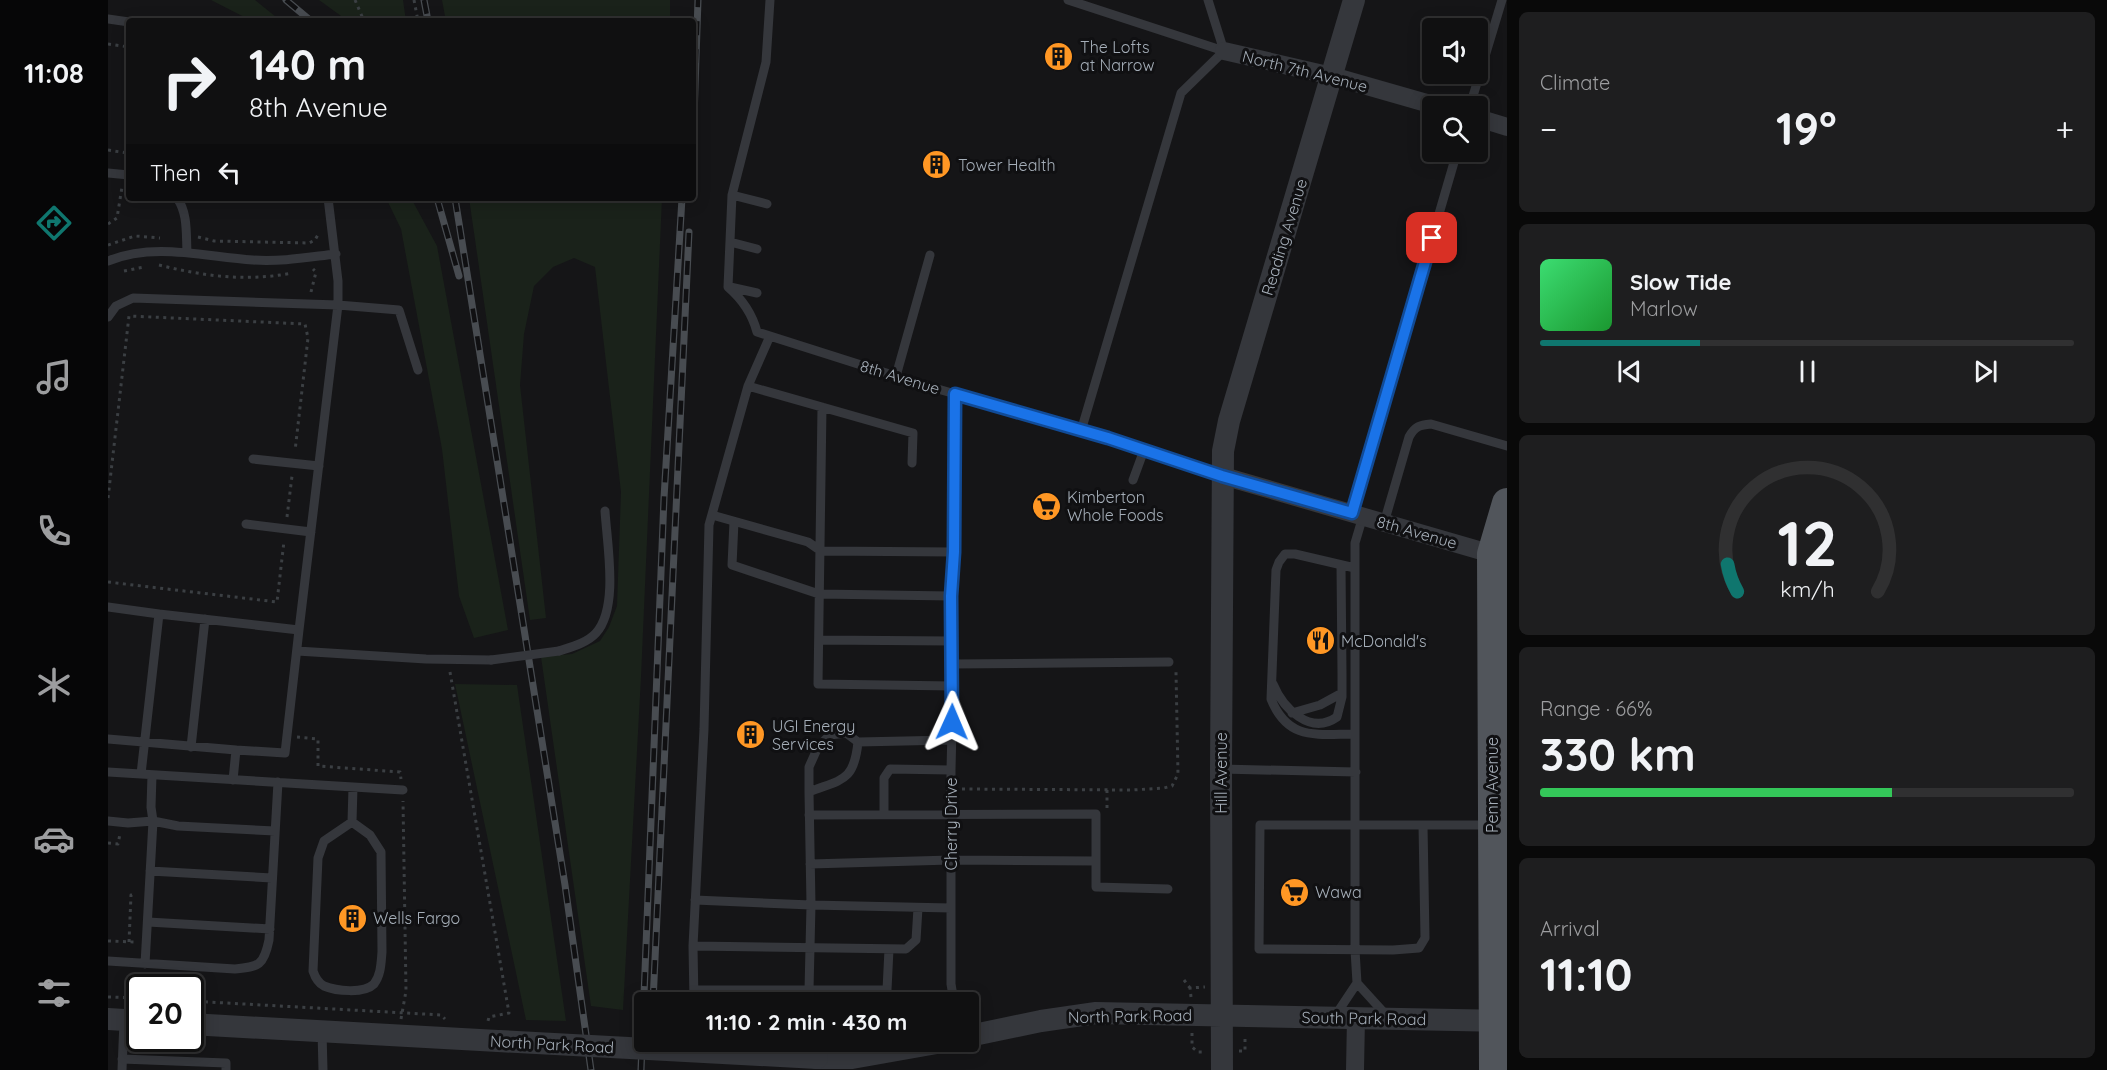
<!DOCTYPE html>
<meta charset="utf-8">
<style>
body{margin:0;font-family:Quicksand,sans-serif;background:#1e1e1f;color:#f1f3f6;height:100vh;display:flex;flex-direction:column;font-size:22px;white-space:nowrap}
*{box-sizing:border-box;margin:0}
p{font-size:20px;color:#9c9d9f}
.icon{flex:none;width:33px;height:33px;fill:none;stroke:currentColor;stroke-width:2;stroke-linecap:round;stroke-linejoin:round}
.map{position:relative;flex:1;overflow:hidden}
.drawer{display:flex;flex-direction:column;gap:12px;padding:12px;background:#090909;width:600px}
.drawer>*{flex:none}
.top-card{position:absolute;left:18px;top:18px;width:570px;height:183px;border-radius:6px;box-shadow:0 3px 15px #0003,0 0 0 2px #303031;background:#101011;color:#f1f3f6;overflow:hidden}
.buttons{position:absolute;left:1314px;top:18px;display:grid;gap:12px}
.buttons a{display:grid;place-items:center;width:66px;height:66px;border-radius:6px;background:#101011;box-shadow:0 3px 15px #0003,0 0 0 2px #303031;font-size:30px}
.speed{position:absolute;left:18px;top:974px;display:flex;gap:12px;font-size:30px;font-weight:700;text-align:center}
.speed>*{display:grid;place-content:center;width:78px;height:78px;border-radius:50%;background:#101011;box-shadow:0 3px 15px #0003,0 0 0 2px #303031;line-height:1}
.speed .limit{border:3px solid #111;border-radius:9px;background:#fff;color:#111}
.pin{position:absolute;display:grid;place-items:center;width:51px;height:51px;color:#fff;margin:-26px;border-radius:12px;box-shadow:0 3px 9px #0006}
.me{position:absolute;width:66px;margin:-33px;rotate:1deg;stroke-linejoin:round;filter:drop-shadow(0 0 4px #0008)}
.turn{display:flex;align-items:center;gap:21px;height:126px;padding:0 24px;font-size:27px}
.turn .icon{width:78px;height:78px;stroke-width:2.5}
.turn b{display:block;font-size:42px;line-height:51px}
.then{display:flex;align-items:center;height:57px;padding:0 24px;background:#0003;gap:12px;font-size:22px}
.big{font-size:45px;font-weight:700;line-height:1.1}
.drawer .card{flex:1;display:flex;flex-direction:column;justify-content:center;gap:9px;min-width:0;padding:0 21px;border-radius:9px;background:#1e1e1f}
.drawer .dial{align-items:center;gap:0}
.dial svg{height:156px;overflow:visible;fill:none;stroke:#303031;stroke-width:7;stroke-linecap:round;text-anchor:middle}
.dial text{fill:#f1f3f6;stroke:none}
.song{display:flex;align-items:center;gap:18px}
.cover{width:72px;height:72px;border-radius:9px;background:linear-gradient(135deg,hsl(140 70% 55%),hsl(130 70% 35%))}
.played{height:6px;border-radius:3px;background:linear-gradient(90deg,#0f766e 30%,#303031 30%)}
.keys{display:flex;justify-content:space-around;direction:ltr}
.heat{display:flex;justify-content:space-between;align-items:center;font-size:33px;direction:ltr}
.charge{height:9px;border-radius:4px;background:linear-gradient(90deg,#34c759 66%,#303031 0)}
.trip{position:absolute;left:526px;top:992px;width:345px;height:60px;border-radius:6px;background:#101011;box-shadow:0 3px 15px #0003,0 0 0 2px #303031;font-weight:700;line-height:60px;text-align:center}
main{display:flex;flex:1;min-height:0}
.tabs{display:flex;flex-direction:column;width:108px;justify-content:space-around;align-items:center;background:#060607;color:#9c9d9f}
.tabs .icon{width:42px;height:42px}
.tabs .current{color:#0f766e}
.tabs b{font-size:27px;color:#f1f3f6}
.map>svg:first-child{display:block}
</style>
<main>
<nav class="tabs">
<b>11:08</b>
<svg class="icon current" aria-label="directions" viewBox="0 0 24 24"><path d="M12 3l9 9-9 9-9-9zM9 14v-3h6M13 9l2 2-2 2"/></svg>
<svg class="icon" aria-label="music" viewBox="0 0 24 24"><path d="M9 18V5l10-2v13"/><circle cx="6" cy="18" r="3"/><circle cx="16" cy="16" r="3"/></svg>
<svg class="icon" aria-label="phone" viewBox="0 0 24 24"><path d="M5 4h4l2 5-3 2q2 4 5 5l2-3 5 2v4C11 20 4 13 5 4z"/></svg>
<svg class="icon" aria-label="climate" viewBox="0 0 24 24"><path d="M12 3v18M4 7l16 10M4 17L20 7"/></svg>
<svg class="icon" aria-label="car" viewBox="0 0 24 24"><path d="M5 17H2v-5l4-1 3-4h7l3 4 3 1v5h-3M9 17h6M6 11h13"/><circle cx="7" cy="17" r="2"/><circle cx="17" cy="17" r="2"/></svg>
<svg class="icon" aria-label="filters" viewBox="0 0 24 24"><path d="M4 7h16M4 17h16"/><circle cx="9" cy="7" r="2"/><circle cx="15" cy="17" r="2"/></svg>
</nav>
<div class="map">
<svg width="1399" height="1070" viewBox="0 0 1399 1070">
<rect width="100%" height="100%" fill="#151517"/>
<path fill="#1a221a" d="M103 0H147L173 21H144Z
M211 0H295L298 21H240Z
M334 0H562V21H338Z
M278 198H303L329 246 400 630 366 638 351 596 334 449 293 229Z
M361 198H554L533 677 515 1010 483 1006 433 657 464 654 492 641 501 627 509 606 513 492 487 267 466 258 445 267 426 286 416 334 412 385 438 618 422 620Z
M347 684 409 685 458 1021 418 1020Z"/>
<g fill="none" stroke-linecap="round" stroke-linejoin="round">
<path stroke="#3b3f43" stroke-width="3" stroke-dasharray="3 4.5" stroke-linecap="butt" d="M247 0 256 21
M306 0 310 21
M0 44 21 47
M0 150 19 153 17 162
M0 224 9 218 14 187
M90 237 106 241 201 243 207 240 211 233
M0 245 27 236 52 238
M51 265C95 276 138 282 184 273
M16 271 36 267
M203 292 208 272 205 269
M0 498 21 316 197 324 200 338 187 451
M179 517 184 476
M0 582 169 602 176 541
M342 672 401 1013 381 1017 380 1021
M189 737 210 739V766L292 772 293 779
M854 789 1024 790 1056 788 1064 786 1070 774 1068 672
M999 790V809
M0 843 10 844 12 834
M0 941 28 942
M21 942 23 895 28 896
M1076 980 1082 988
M0 997 32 998
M1083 997 1082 988 1097 987
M82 1001 333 1015 337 1019
M293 1019 298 991 295 801
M1084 1033V1047L1090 1052H1095
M1131 1051H1137V1035"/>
<path stroke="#35373c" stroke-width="9" d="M960 0 1116 51
M1100 0 1116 51
M0 19 21 22
M1362 106 1394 0
M0 173 21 175
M624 195 659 204
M69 198C80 213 78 234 79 252
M622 242 649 249
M0 261C47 242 97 257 145 260 173 262 201 257 228 254
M620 287C634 299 644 313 649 332L816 385 1000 438 1115 476
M620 287 624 195 658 62 662 0
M622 287 649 293
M0 317 8 306 25 298 230 305 291 310 310 370
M788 376 822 255
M640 386 805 433 804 463
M714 407 710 684 845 686
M973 431 1073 93 1116 51
M145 459 211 466
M1025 480 1036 450
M1244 513 1349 152
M604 515 700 542 713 551 846 552
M626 522 624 565 711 594 843 596
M1276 523 1301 437C1307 426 1312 425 1323 424L1399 446
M138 524 203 532
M1247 568 1187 554H1177L1171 562 1168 570 1163 699C1180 741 1208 734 1247 734
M0 607 51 614
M711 640 843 641
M189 651 318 659 383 660
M451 651C463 647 479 643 488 633 511 608 499 544 497 511
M844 664 1061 662
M1165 684C1175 708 1202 736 1229 717L1234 697V674L1233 565
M1184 713 1212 705 1234 693
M0 739 128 750
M750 742C746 782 734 779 701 792V767L710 747 722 735 738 733 750 742 843 740
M83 747 97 619
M1113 769 1248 772
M0 772 295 790
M33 774 51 614 191 630 230 305V281L220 198
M125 780 128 750 177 753 191 630
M701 792 703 905 701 990
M776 814V778L782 769 843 770
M701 815 988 814V861
M0 821 20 823 45 821 43 807 44 775
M244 822 262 835 273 852 274 952C273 963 273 975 266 984 256 994 228 991 216 986 210 983 207 977 205 971L210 858 216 841Z
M244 822 245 787
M1315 825 1317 938 1311 948 1285 950 1151 949 1152 825H1380
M702 864 843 860 988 861V887L1060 889
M42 871 164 878
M587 900 703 905 843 908
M40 922 162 929
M585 946 798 949 808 940 810 908
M0 961 127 969C151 967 156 965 161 940L170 782
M37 964 45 821 70 826 167 831
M1249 983 1279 1016
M586 990H779L781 949
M586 1002 585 946 596 729 601 525 640 386 662 336
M846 1002 843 984V770L845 686 843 596 846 552 847 394
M1227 1016 1249 983 1247 950V543L1255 516
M214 1031 215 1070
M747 1041 763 1050
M14 1059 118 1063V1070
M14 1070 16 1021"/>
<path stroke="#35373c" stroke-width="18" d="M1116 51 1224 76 1329 106
M1370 118 1399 127
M1115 476 1391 556
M1247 1070 1248 1018"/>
<path stroke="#35373c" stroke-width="22" d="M0 1019 32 1021
M82 1024 390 1041
M861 1036 933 1021 988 1013 1399 1021
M709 1058H744L840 1041
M1114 1070 1113 769 1115 451 1121 421 1246 0"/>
<path stroke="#51555b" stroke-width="30" d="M1386 1070 1384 554 1399 503"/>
<defs>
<path id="rail" d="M178 0 203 21
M316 0 320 21
M585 147 590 0
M329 198 351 276
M347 198 457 885 483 1070
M545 1002 581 232
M533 1070 556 498 574 198"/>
</defs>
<use href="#rail" stroke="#484c51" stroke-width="7"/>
<use href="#rail" stroke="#101012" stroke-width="4.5" stroke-dasharray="14" stroke-linecap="butt"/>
<path stroke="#35373c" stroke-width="9" d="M383 660 451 651"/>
<path stroke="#35373c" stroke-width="22" d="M390 1041 709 1058"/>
</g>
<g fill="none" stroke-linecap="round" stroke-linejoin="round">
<defs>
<path id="route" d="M844 722 843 596 846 552 847 394 1000 438 1114 476 1244 513 1324 238"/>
</defs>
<use href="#route" stroke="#114b97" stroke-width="15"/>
<use href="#route" stroke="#1a73e8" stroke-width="10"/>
</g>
<defs>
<symbol id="building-disc" viewBox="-11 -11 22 22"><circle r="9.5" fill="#ff9724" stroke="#101012"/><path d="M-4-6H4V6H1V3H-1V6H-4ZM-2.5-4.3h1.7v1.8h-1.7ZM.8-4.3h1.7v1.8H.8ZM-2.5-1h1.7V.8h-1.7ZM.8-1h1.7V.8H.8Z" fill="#111"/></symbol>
<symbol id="supermarket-disc" viewBox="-11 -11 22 22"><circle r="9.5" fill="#ff9724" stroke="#101012"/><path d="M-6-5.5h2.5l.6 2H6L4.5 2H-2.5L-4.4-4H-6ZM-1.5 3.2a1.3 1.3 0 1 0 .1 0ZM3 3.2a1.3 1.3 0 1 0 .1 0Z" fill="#111"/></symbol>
<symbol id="restaurant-disc" viewBox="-11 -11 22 22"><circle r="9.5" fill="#ff9724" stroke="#101012"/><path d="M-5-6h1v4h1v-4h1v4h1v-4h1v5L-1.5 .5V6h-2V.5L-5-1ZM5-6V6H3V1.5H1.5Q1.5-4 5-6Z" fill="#111"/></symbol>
</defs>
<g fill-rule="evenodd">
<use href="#building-disc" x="934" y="40" width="33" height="33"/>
<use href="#building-disc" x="812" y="148" width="33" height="33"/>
<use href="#supermarket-disc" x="922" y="490" width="33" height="33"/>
<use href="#restaurant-disc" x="1196" y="624" width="33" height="33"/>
<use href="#building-disc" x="626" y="718" width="33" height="33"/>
<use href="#supermarket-disc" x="1170" y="876" width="33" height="33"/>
<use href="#building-disc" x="228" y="902" width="33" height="33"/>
</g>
<g text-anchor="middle" stroke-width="6" stroke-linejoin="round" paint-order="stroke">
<g font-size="16" fill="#a5aeb8" stroke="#101012" text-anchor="start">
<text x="972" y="53">The Lofts<tspan x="972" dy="18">at Narrow</tspan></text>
<text x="850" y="171">Tower Health</text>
<text x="959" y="503">Kimberton<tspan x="959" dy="18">Whole Foods</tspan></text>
<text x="1233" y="647">McDonald's</text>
<text x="664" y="732">UGI Energy<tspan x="664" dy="18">Services</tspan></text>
<text x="1207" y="898">Wawa</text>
<text x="265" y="924">Wells Fargo</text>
</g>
<g font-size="16" fill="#a5aeb8" stroke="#101012">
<text transform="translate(1197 71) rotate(14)" y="6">North 7th Avenue</text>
<text transform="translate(1176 237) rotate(-73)" y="6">Reading Avenue</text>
<text transform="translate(792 377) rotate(17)" y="6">8th Avenue</text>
<text transform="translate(1309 532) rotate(16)" y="6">8th Avenue</text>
<text transform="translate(1113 773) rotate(-90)" y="6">Hill Avenue</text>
<text transform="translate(1384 785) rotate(-90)" y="6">Penn Avenue</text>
<text transform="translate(843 824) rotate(-90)" y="6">Cherry Drive</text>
<text transform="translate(1022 1016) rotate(-1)" y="6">North Park Road</text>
<text transform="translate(1256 1018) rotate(1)" y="6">South Park Road</text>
<text transform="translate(444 1044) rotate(3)" y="6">North Park Road</text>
</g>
</g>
</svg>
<div class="buttons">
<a><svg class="icon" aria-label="sound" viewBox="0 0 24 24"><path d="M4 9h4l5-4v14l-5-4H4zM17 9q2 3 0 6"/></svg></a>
<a><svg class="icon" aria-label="search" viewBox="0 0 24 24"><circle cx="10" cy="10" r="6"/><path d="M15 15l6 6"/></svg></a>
</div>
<div class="speed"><div class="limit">20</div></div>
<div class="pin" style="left:1324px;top:238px;background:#d93025"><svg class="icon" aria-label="arrive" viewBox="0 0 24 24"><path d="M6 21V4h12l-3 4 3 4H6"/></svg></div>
<svg class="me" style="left:844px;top:722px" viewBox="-20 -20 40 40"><path d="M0-17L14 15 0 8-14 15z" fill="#1a73e8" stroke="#fff" stroke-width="4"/></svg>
<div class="trip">11:10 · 2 min · 430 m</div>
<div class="top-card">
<div class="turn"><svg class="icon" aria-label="right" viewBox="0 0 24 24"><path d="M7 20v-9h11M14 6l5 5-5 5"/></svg><div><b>140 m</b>8th Avenue</div></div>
<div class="then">Then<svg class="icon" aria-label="left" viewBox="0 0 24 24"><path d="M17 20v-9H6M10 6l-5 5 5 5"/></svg></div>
</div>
</div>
<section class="drawer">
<div class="card"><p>Climate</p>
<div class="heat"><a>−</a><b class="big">19°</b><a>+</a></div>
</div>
<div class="card">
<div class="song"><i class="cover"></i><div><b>Slow Tide</b><p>Marlow</p></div></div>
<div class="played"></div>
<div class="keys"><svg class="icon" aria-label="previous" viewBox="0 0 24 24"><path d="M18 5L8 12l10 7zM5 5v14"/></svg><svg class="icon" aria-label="pause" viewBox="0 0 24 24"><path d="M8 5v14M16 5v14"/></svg><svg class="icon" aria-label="next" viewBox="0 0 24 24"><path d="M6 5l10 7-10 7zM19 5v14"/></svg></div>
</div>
<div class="card dial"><svg viewBox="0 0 100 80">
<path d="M14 69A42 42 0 1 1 86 69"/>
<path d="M14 69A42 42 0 0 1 9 55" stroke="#0f766e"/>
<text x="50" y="56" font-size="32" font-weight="700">12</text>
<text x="50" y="72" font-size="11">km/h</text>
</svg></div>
<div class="card"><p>Range · 66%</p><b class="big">330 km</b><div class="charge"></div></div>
<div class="card"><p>Arrival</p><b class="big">11:10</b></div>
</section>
</main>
